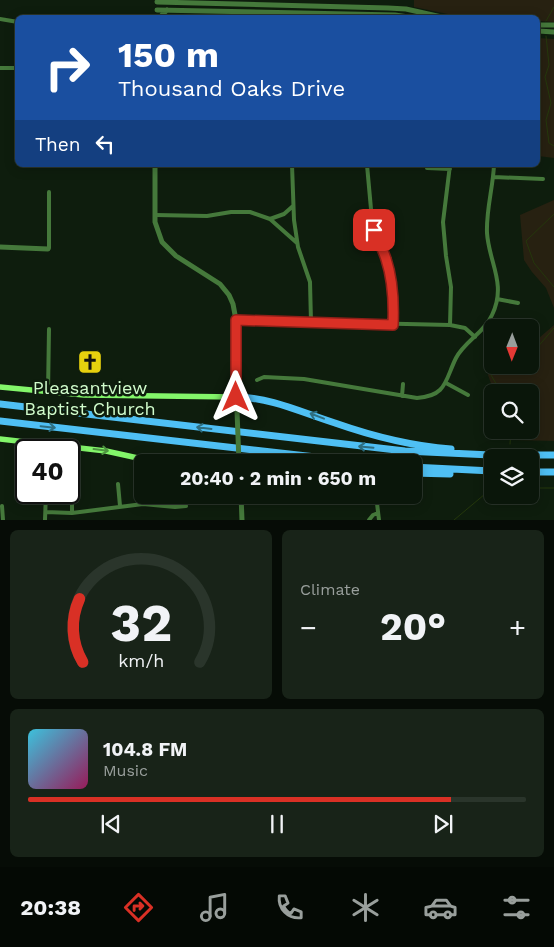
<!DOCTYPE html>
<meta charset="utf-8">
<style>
body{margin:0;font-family:"Work Sans",sans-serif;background:#182318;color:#f1f3f6;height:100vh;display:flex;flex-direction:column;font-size:19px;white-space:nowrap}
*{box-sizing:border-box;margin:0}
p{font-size:16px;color:#999f9c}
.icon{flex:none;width:28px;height:28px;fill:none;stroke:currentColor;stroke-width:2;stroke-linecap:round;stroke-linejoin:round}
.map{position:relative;height:520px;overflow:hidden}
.drawer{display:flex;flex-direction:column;gap:10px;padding:10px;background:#060c06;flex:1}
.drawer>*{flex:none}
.top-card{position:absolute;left:15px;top:15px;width:525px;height:152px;border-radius:8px;box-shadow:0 2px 12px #0003,0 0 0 1px #2a352b;background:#1a4fa0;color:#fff;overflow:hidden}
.needle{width:32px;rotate:181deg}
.controls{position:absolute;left:484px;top:319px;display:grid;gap:10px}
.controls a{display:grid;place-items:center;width:55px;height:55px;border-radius:8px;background:#0a160a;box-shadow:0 2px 12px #0003,0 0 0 1px #2a352b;font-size:25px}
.speed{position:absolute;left:15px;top:439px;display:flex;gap:10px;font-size:25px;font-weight:700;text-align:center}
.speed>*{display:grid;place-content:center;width:65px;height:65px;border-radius:50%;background:#0a160a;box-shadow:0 2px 12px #0003,0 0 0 1px #2a352b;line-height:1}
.speed .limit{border:2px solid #111;border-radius:8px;background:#fff;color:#111}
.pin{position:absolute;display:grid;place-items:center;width:42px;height:42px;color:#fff;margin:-21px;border-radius:10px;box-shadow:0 2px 8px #0006}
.me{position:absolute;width:55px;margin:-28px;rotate:0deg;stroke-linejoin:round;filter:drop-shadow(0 0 4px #0008)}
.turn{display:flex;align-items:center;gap:18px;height:105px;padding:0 20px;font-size:22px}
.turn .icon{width:65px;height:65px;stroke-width:2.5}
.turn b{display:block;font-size:35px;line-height:42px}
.then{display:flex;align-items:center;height:48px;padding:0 20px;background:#0003;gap:10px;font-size:19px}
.big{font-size:38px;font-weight:700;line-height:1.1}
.drawer .tile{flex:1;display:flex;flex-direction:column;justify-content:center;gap:8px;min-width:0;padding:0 18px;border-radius:8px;background:#182318}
.drawer .dial{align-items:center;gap:0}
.dial svg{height:130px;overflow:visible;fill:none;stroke:#2a352b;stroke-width:7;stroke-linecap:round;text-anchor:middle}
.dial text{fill:#f1f3f6;stroke:none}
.song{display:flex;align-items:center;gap:15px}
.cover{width:60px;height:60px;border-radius:8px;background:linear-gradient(135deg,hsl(190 70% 55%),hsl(330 70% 35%))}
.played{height:5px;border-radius:2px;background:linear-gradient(90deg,#d93025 85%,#2a352b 85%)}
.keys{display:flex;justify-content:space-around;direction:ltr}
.heat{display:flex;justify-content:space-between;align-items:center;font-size:28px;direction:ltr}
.drawer .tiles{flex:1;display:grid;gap:10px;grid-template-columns:1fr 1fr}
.tile:last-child{grid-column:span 2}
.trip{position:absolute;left:134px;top:454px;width:288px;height:50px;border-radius:8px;background:#0a160a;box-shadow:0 2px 12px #0003,0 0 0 1px #2a352b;font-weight:700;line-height:50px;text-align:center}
.tab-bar{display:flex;height:80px;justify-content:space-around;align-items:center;background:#040904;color:#999f9c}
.tab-bar .icon{width:35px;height:35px}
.tab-bar .active{color:#d93025}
.tab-bar b{font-size:22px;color:#f1f3f6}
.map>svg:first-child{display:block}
</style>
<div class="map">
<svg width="554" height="520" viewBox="0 0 554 520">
<rect width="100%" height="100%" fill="#0e1d0d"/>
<path fill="#272111" d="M414 0H554V22L538 21V18L462 17 414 7Z
M538 38 554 39V158L538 156Z
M554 200V308L546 288 532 272 524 260 520 215Z
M554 325V441L514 440V430H530V392H494L488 375 492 365H530V349L539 338Z"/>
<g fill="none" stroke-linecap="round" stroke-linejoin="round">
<path stroke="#25380c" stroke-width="1" d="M546 21 554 7
M546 36 549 65 545 77 551 103 546 120 549 143 554 146
M554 214 526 241 534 263 554 287
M530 356 554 328
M493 365 491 375 501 392
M510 444 511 430
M530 484 538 488H554
M454 520 485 494 492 491"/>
<path stroke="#45793b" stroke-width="4" d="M0 19 18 22
M0 68H18
M292 165 294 220 298 247 310 282 311 322
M367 165 372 220 390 275 393 292V325
M450 165 443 222 446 256 451 287 450 325
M427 168 450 169
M494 177 543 179
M155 215 207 216 231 212H250L270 219 297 243
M270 219 284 214 293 206
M49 248V192
M497 299 518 303
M236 320 450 325 465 328 475 337
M257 380 264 377 304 379 417 398C447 396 445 380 456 358 465 341 484 333 492 315 507 284 489 263 487 233 486 210 493 188 494 165
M446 383 468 395
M48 393 49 329
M402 396 403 384
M118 484 120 506
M376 495 379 520
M2 506 3 520
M46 512 72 513 143 504 175 507 186 506
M72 513V477
M45 520 46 492
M369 520 373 515 378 513"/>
<path stroke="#45793b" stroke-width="5" d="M157 2 388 8 406 9 446 18
M157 10 395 15 415 18
M159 18 167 10
M538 25H554
M538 31 554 32
M155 165V222L162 242 176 256 220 284 229 295 233 304 236 320 237 411
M0 247 48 249
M241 495 242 520"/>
<path stroke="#83f66a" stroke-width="5.5" d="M0 387 84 395 236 397
M0 439 106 451 156 462"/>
<path stroke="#4fc0f4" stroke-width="7" d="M236 397C273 398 300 412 335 423 372 436 412 446 451 449
M0 404 405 451 491 455H554
M0 421 360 462
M412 467 492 471
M530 472H554
M412 473 450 474"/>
<path stroke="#45793b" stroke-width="5" d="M237 411 239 462"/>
</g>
<defs><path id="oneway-shaft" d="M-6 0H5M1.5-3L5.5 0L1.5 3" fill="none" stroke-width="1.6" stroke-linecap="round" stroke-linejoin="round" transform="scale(1.25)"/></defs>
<g stroke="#2e6e80">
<use href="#oneway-shaft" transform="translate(317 416) rotate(-159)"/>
<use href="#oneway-shaft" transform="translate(48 427) rotate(6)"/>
<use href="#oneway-shaft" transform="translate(204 428) rotate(-173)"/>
<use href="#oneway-shaft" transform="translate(366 447) rotate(-175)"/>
</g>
<use stroke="#4e9440" href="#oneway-shaft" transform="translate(101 450) rotate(7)"/>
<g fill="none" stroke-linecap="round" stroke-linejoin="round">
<defs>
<path id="route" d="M236 397V320L393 325C394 302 393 280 386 259 383 249 377 240 374 230"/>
</defs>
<use href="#route" stroke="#8d1f18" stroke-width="12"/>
<use href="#route" stroke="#d93025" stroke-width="9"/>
</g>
<defs>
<symbol id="church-square" viewBox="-11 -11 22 22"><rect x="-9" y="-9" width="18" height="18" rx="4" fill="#e6d00e" stroke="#0e1d0d"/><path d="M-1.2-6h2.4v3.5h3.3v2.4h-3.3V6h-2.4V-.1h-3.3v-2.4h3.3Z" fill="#111"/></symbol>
</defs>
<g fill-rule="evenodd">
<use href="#church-square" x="76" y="348" width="28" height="28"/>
</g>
<g text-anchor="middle" stroke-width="5" stroke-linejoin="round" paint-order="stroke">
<g font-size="18" fill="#d1fccc" stroke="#0e1d0d">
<text x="90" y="394">Pleasantview<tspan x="90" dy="21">Baptist Church</tspan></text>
</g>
</g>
</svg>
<div class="controls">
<a><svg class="needle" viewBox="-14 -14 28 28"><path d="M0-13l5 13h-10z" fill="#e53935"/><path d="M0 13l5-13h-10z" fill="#999f9c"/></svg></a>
<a><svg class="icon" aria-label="search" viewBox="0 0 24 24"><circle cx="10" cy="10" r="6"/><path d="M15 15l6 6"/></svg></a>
<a><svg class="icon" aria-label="layers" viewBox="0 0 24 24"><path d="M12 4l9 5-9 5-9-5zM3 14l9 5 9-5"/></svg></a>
</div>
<div class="speed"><div class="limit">40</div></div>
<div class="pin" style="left:374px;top:230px;background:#d93025"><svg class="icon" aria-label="arrive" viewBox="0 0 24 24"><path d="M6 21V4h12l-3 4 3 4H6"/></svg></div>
<svg class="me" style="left:236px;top:397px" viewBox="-20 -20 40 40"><path d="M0-17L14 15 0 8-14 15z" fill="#d93025" stroke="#fff" stroke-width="4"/></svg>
<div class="trip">20:40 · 2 min · 650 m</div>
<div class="top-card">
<div class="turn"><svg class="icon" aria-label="right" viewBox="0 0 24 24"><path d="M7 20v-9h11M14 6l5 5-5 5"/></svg><div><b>150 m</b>Thousand Oaks Drive</div></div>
<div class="then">Then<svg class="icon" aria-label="left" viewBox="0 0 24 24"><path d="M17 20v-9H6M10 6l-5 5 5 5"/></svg></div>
</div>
</div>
<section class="drawer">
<div class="tiles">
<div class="tile dial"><svg viewBox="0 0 100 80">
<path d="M14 69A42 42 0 1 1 86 69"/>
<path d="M14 69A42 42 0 0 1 12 30" stroke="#d93025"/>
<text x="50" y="56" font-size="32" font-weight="700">32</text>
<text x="50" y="72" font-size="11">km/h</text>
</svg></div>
<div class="tile"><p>Climate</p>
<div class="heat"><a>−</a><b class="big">20°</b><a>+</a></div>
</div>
<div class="tile">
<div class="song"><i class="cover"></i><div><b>104.8 FM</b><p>Music</p></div></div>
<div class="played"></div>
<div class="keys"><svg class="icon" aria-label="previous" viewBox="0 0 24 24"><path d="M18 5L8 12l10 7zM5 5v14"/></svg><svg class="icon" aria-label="pause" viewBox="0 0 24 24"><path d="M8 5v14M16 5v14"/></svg><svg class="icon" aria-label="next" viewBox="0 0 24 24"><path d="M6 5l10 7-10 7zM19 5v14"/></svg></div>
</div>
</div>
</section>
<nav class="tab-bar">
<b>20:38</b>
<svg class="icon active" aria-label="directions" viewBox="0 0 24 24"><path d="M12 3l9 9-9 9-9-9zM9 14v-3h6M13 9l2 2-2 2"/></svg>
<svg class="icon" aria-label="music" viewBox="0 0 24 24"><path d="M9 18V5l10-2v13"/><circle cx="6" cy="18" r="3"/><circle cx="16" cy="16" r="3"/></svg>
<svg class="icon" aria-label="phone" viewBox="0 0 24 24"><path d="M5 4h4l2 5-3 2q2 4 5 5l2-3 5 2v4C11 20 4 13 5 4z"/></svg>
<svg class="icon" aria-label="climate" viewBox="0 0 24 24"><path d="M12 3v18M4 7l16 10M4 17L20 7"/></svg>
<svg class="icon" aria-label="car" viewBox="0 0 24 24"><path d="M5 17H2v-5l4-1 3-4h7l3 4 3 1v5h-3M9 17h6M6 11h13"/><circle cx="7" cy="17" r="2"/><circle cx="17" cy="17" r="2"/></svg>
<svg class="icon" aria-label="filters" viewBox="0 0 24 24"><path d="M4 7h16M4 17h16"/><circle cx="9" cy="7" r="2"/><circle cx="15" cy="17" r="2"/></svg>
</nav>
